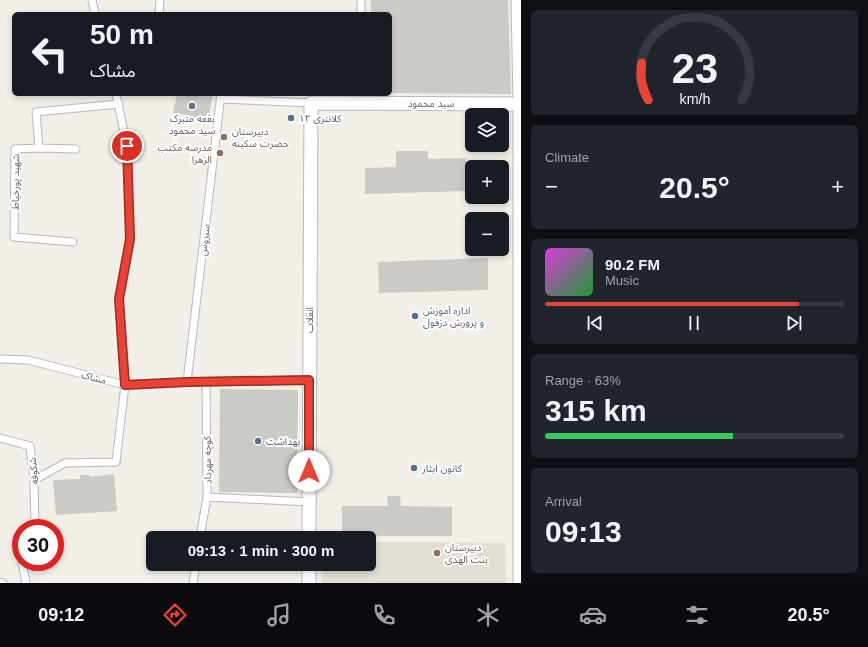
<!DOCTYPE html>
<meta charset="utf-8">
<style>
body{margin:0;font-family:Helvetica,"Noto Sans Arabic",sans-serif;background:#20242c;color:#f1f3f6;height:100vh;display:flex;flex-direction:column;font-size:15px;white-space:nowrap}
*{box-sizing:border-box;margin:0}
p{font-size:13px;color:#9ea1a6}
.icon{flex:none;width:22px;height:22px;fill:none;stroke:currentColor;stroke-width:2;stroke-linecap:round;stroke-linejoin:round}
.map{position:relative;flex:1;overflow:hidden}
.sheet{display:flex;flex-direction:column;gap:10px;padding:10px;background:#0d0f14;width:347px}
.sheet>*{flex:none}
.guide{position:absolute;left:12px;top:12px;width:380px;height:84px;border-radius:6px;box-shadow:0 2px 6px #0003;background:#171b24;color:#f1f3f6;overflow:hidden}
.controls{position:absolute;left:465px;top:108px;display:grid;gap:8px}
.controls a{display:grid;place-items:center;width:44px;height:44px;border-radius:6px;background:#171b24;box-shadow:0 2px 6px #0003;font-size:20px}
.speed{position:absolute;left:12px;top:519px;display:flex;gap:8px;font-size:20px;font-weight:700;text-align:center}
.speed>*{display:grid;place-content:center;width:52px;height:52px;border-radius:50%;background:#171b24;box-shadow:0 2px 6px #0003;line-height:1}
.speed .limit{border:6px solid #d22;background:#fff;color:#111}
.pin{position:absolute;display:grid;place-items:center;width:34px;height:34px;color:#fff;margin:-17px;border:2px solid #fff;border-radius:50%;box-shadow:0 1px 4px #0007}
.me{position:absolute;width:44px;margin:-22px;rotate:0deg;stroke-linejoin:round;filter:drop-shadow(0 0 3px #0008)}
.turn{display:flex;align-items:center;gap:14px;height:84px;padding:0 12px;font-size:18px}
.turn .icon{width:52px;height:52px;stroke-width:2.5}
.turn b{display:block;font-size:28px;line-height:34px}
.big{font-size:30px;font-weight:800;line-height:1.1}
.sheet .card{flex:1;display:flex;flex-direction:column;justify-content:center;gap:6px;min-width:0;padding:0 14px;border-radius:6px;background:#20242c}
.sheet .dial{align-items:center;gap:0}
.dial svg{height:104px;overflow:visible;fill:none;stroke:#363941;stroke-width:7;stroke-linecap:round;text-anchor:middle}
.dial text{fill:#f1f3f6;stroke:none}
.song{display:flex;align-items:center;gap:12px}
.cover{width:48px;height:48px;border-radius:6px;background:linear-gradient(135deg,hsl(300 70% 55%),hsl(130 70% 35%))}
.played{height:4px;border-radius:2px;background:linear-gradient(90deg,#ea4335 85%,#363941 85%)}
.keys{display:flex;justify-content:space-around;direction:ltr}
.heat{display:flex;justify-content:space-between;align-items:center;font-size:22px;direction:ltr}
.charge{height:6px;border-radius:3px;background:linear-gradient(90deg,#34c759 63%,#363941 0)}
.trip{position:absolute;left:146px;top:531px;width:230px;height:40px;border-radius:6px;background:#171b24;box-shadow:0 2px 6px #0003;font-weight:800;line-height:40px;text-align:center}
.tab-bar{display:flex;height:64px;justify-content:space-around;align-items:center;background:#090b0e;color:#9ea1a6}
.tab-bar .icon{width:28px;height:28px}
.tab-bar .selected{color:#ea4335}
.tab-bar b{font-size:18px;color:#f1f3f6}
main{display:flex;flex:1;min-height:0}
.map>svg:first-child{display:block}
</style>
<main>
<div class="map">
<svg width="521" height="583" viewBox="0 0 521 583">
<rect width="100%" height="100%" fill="#f1efe8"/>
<path fill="#e1ded6" d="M369 542 505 543 506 583H321L322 564H369Z"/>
<path fill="#cccac5" d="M371 0H508L511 94 390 93V14H371Z
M177 94H213L208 119 173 113Z
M396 151H428V159L466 158V191L365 194V168L396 167Z
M488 258V290L379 293 378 262Z
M220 389 298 390 297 493 219 492Z
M114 474 117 511 56 515 53 480 80 479V475H90V477Z
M387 496H400L401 506 452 507V536H342V506H388Z"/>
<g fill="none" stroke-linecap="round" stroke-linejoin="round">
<defs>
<path id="service" d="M92 0 95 14
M159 14 160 0
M361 14V0
M220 99 311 103
M39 148 76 149
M73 242 14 237 15 149 39 148 36 112 119 104
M0 359 28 360 125 385 187 382 309 380
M187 382 221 94
M0 438 30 446 34 480 35 528
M34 480 65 463 116 462 125 385 119 299 130 239 127 146 116 94
M207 497 309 502
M200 538 207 497 206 382
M22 562 26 583
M0 582 3 583
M193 583 196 564"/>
<path id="minor" d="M518 0 520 104V583
M309 538 311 103 521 104
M309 583V564"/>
</defs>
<use href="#service" stroke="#b5b8bc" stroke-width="9"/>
<use href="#minor" stroke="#b5b8bc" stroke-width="15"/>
<use href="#service" stroke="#fff" stroke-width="7"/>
<use href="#minor" stroke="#fff" stroke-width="13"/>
</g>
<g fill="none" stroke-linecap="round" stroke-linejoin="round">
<defs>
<path id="route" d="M127 146 130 239 119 299 125 385 187 382 309 380V471"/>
</defs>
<use href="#route" stroke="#982c22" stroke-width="10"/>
<use href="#route" stroke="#ea4335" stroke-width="7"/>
</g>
<circle fill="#6b7280" stroke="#fff" stroke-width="1.5" cx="192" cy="106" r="4"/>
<g fill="#5c6f8a" stroke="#fff" stroke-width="1.5">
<circle cx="291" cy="118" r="4"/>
<circle cx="415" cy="316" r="4"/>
<circle cx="258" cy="441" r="4"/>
<circle cx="414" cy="468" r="4"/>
</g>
<g fill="#8d6e63" stroke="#fff" stroke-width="1.5">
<circle cx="224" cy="137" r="4"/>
<circle cx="220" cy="153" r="4"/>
<circle cx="437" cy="553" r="4"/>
</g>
<g text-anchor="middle" stroke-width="4" stroke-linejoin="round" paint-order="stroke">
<g font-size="10" fill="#5f6368" stroke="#fff">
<text x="431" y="107">سید محمود</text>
<text transform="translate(15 182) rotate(-89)" y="4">شهید پورخیاط</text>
<text transform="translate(204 240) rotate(-83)" y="4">سیروس</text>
<text transform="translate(309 320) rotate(-90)" y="4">انقلاب</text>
<text transform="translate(94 377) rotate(14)" y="4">مشاک</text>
<text transform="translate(207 460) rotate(-91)" y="4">کوچه مهرداد</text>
<text transform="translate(33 471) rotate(-95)" y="4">شکوفه</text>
</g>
<g font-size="10" fill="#5b616d" stroke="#fff">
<text x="192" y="122">بقعه متبرک<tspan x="192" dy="12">سید محمود</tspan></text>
</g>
<g font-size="10" fill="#4e5e75" stroke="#fff" text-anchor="start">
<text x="299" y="122">کلانتری ۱۲</text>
<text x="423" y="314">اداره آموزش<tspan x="423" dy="12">و پرورش دزفول</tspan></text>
<text x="266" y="445">بهداشت</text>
<text x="422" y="472">کانون ایثار</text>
</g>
<g font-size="10" fill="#785e54" stroke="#fff" text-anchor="start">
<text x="232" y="135">دبیرستان<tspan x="232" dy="12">حضرت سکینه</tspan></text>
<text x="212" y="151" text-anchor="end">مدرسه مکتب<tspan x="212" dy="12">الزهرا</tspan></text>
<text x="445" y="551">دبیرستان<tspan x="445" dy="12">بنت الهدی</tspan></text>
</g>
</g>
</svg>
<div class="controls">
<a><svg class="icon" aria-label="layers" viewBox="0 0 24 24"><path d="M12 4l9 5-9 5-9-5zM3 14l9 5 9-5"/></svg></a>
<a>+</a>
<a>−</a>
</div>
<div class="speed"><div class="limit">30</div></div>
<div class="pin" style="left:127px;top:146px;background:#d93025"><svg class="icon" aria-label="arrive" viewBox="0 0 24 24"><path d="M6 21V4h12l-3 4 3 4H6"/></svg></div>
<svg class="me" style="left:309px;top:471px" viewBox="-20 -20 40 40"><circle r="19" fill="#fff"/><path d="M0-13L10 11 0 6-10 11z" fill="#ea4335"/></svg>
<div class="trip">09:13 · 1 min · 300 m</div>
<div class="guide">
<div class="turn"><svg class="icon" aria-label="left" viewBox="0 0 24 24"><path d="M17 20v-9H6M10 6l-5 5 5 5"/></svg><div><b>50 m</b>مشاک</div></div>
</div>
</div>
<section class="sheet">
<div class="card dial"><svg viewBox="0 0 100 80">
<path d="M14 69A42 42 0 1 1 86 69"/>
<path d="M14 69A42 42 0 0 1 9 41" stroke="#ea4335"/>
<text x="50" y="56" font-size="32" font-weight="700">23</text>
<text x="50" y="72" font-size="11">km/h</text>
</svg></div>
<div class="card"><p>Climate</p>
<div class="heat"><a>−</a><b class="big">20.5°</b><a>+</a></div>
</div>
<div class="card">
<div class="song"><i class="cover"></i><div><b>90.2 FM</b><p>Music</p></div></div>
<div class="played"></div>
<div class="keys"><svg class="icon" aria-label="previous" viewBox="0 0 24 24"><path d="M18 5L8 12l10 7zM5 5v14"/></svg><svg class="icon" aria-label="pause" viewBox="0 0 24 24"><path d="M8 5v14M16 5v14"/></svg><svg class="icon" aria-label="next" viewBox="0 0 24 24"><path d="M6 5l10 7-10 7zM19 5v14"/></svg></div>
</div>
<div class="card"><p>Range · 63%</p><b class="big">315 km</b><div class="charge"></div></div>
<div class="card"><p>Arrival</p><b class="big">09:13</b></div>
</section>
</main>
<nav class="tab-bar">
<b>09:12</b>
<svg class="icon selected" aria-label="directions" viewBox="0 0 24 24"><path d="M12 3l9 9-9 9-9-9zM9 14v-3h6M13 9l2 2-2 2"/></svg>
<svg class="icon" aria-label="music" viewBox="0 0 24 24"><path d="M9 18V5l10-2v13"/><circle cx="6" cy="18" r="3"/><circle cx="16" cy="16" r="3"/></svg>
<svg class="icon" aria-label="phone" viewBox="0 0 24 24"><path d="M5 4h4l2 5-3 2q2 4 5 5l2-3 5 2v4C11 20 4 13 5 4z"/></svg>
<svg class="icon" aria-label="climate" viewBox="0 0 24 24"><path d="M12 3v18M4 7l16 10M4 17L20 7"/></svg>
<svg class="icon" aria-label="car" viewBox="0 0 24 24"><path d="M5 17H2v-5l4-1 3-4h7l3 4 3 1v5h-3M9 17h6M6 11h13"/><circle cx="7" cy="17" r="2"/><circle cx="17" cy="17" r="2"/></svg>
<svg class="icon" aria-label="filters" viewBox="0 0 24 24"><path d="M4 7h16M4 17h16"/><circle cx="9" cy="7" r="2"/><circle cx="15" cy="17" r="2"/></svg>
<b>20.5°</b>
</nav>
